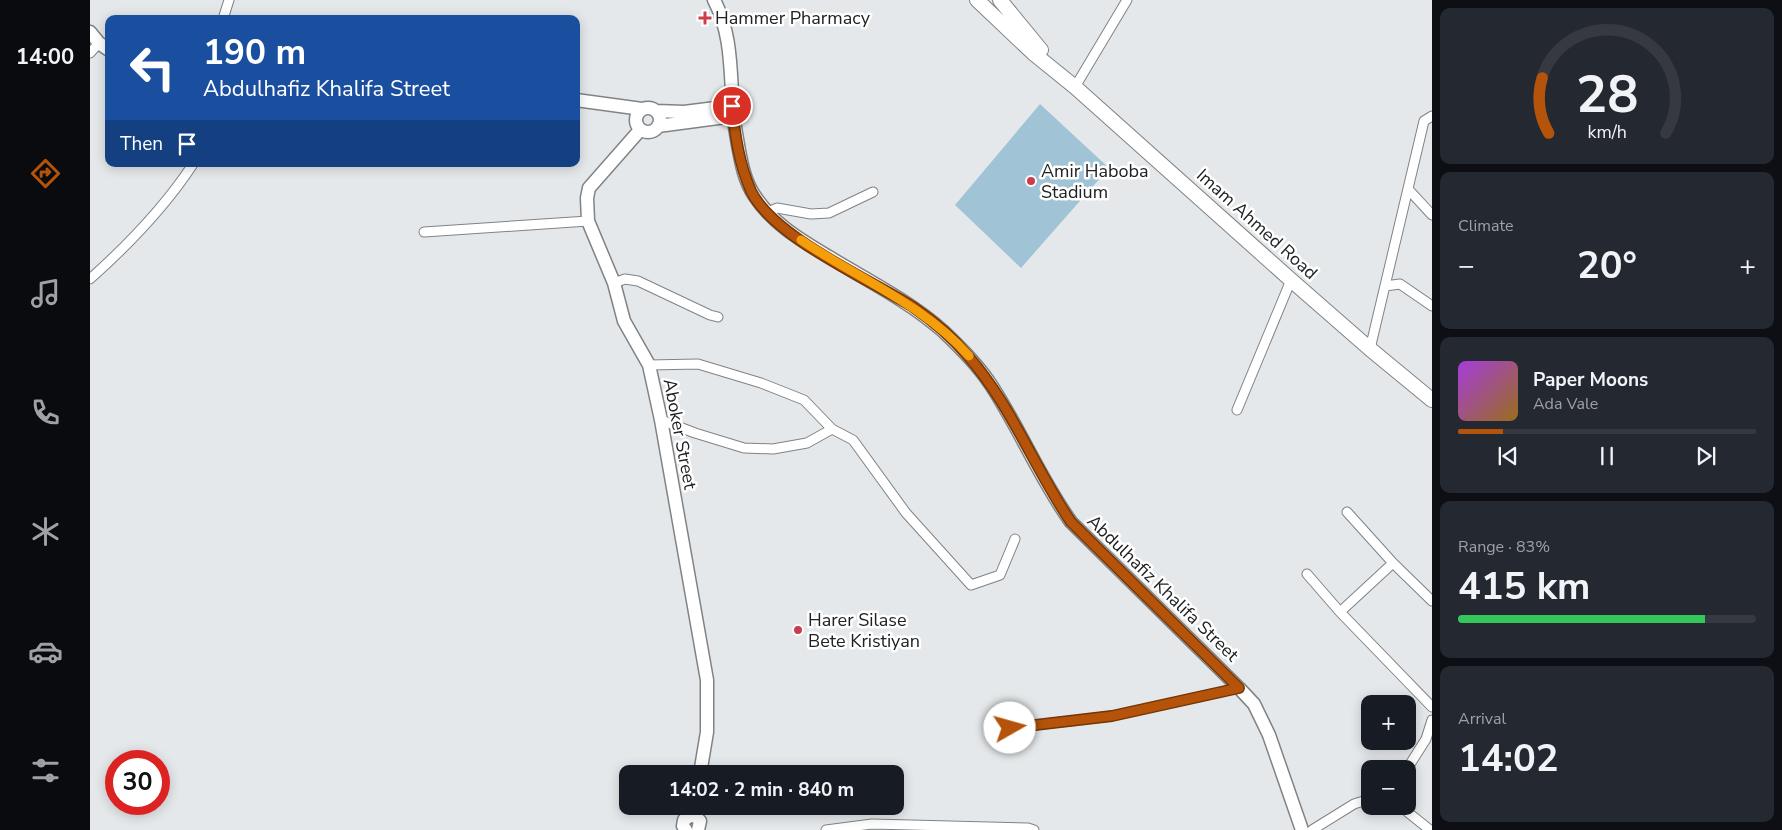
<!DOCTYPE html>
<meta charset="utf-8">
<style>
body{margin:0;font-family:"Nunito Sans",sans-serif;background:#242831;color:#f1f3f6;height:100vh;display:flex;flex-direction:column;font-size:19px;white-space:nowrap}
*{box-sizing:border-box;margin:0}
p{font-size:16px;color:#9ea1a6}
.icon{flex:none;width:28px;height:28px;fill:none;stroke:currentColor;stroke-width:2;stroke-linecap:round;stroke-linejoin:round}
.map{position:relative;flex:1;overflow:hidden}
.details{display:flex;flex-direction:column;gap:8px;padding:8px;background:#0d0f14;width:350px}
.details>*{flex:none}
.top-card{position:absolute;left:15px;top:15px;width:475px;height:152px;border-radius:10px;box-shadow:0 2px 12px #0003;background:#1a4fa0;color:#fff;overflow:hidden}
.buttons{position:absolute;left:1271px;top:695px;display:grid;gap:10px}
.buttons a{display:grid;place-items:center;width:55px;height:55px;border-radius:10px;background:#171b24;box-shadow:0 2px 12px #0003;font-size:25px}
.speed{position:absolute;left:15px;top:750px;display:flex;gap:10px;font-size:25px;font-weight:700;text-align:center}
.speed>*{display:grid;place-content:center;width:65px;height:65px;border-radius:50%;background:#171b24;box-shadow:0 2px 12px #0003;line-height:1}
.speed .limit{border:8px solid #d22;background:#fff;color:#111}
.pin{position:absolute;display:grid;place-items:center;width:42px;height:42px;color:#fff;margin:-21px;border:2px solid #fff;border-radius:50%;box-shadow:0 1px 5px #0007}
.me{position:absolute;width:55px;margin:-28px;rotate:83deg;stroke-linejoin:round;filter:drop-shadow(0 0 4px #0008)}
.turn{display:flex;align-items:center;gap:18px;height:105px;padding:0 15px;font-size:22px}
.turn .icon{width:65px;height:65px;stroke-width:2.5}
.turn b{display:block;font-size:35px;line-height:42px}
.then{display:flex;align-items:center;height:48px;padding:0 15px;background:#0003;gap:10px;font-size:19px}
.big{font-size:38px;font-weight:700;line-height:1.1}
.details .card{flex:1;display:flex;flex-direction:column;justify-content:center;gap:8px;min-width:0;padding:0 18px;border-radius:10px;background:#242831}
.details .dial{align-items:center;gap:0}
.dial svg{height:130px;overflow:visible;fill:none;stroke:#363941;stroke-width:7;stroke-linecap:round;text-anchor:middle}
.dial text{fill:#f1f3f6;stroke:none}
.song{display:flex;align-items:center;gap:15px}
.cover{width:60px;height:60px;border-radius:8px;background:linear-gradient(135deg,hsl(280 70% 55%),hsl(40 70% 35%))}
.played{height:5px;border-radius:2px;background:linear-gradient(90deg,#b45309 15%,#363941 15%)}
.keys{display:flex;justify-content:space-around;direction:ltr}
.heat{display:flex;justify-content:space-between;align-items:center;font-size:28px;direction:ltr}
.charge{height:8px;border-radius:4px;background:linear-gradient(90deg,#34c759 83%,#363941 0)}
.trip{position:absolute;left:529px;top:765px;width:285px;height:50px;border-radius:10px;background:#171b24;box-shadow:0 2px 12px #0003;font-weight:700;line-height:50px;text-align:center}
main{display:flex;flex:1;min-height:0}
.menu{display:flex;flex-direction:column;width:90px;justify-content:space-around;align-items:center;background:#090b0e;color:#9ea1a6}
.menu .icon{width:35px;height:35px}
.menu .active{color:#b45309}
.menu b{font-size:22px;color:#f1f3f6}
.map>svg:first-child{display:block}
</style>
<main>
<nav class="menu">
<b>14:00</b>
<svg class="icon active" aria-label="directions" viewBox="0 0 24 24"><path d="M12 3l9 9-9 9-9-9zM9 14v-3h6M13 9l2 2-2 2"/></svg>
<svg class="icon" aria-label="music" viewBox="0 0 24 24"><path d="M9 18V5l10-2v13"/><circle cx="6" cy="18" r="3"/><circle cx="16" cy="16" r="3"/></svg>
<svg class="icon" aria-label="phone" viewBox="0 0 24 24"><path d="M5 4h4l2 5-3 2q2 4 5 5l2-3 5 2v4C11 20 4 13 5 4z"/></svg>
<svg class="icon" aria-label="climate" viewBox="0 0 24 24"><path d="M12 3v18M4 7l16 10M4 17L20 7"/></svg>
<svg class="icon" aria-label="car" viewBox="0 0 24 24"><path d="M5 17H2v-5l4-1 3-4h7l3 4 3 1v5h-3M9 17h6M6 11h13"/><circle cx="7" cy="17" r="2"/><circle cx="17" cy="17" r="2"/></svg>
<svg class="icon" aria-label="filters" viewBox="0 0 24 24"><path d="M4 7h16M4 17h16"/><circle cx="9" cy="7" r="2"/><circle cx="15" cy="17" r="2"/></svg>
</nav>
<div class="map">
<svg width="1342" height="830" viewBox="0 0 1342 830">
<rect width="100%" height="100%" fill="#e5e8ea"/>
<path fill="#a0c4d6" d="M950 104 1019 168 931 268 865 205Z"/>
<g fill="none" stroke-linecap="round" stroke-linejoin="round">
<defs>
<path id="minor" d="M133 19 139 0
M0 53 9 43
M985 87 1037 0
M1318 189 1342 215
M676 213 687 208 721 214 739 213 783 192
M334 232 498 221
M0 279C38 245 75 207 103 164
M524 283 535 279 548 281 620 315 628 317
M1295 286 1310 284 1342 306
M1280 349 1334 121 1342 116
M559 365 608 364 671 383 714 400 742 429 717 443 683 449 654 448 605 433 571 420
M1147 410 1201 280
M742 429 763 440 816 513 881 585 910 575 925 539
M1257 512 1303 563 1342 601
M1217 574 1250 612 1342 707
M1250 612 1303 563
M920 728 1022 716 1149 688
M1317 769 1336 739 1342 720
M1310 806 1340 830
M736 830 782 824 938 828 944 830
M1222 830 1264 804 1280 799"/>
<path id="secondary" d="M624 0C642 34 640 70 643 107 643 120 646 132 648 145 651 161 654 180 664 195 683 224 709 239 739 257 777 280 819 301 853 331 870 347 888 365 901 385 930 429 950 479 981 522L1149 688 1164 704 1179 735 1212 830
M0 32 9 43 19 50
M486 100 552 109
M546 120a12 12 0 1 1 24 0a12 12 0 1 1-24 0Z
M566 111 594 112 642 106
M568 126 643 116
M550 130 499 188 497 198 498 221 524 283 534 321 559 365 571 420 617 680V732L610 774
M596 830 593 826 594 820 601 815 606 817 610 821 608 830"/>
<path id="trunk" d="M887 0 943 53 985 87 1201 280 1280 349 1342 400
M910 0 951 50"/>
</defs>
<use href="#minor" stroke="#808385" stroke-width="11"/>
<use href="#secondary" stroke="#808385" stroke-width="15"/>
<use href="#trunk" stroke="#808385" stroke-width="16"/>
<use href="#minor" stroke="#fff" stroke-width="9"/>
<use href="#secondary" stroke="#fff" stroke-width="12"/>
<use href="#trunk" stroke="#fff" stroke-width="14"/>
</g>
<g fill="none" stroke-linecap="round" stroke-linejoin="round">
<defs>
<path id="route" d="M642 106C645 135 649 164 661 191 683 237 779 279 823 307 842 320 862 337 877 355 921 404 944 468 981 522L1149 688 1022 716 920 728"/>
</defs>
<use href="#route" stroke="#753606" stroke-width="12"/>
<use href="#route" stroke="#b45309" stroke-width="9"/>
<path stroke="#f59e0b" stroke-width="9" d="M711 240C767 278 833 304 879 356"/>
</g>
<g fill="#cc3c4b" stroke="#fff" stroke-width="2">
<path d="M612.5 10.5h5v5h5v5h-5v5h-5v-5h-5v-5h5z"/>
<circle cx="941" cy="181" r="5"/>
<circle cx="708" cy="630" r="5"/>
</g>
<g text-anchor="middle" stroke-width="5" stroke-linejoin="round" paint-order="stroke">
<g font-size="18" fill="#202122" stroke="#fff" text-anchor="start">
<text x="625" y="24">Hammer Pharmacy</text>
<text x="951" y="177">Amir Haboba<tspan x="951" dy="21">Stadium</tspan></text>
<text x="718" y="626">Harer Silase<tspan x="718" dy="21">Bete Kristiyan</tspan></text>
</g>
<g font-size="18" fill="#202122" stroke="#fff">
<text transform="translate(1167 224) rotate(42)" y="6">Imam Ahmed Road</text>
<text transform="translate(590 434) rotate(79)" y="6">Aboker Street</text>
<text transform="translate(1073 588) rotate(44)" y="6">Abdulhafiz Khalifa Street</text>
</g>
</g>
</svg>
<div class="buttons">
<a>+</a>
<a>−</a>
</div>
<div class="speed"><div class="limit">30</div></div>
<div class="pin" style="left:642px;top:106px;background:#d93025"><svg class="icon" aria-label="arrive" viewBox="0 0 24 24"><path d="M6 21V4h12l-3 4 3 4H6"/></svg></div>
<svg class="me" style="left:920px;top:728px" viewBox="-20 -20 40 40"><circle r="19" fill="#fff"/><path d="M0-13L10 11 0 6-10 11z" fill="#b45309"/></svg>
<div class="trip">14:02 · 2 min · 840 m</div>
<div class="top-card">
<div class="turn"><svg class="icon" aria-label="left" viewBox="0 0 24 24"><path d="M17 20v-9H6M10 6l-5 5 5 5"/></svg><div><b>190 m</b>Abdulhafiz Khalifa Street</div></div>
<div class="then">Then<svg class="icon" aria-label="arrive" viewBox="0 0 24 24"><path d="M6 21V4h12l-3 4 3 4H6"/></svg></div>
</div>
</div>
<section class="details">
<div class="card dial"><svg viewBox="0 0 100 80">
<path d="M14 69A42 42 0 1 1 86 69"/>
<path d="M14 69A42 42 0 0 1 10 35" stroke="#b45309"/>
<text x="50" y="56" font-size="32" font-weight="700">28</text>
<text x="50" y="72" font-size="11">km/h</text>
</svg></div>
<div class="card"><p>Climate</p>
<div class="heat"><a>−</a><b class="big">20°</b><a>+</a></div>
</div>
<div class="card">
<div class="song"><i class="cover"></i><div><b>Paper Moons</b><p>Ada Vale</p></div></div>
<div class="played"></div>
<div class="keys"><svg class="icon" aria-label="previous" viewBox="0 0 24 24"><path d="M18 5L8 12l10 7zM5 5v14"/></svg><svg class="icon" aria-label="pause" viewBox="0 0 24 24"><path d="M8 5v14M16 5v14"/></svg><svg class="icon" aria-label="next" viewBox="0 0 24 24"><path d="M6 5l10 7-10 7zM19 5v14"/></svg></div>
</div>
<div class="card"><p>Range · 83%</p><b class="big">415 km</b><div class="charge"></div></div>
<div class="card"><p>Arrival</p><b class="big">14:02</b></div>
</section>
</main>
